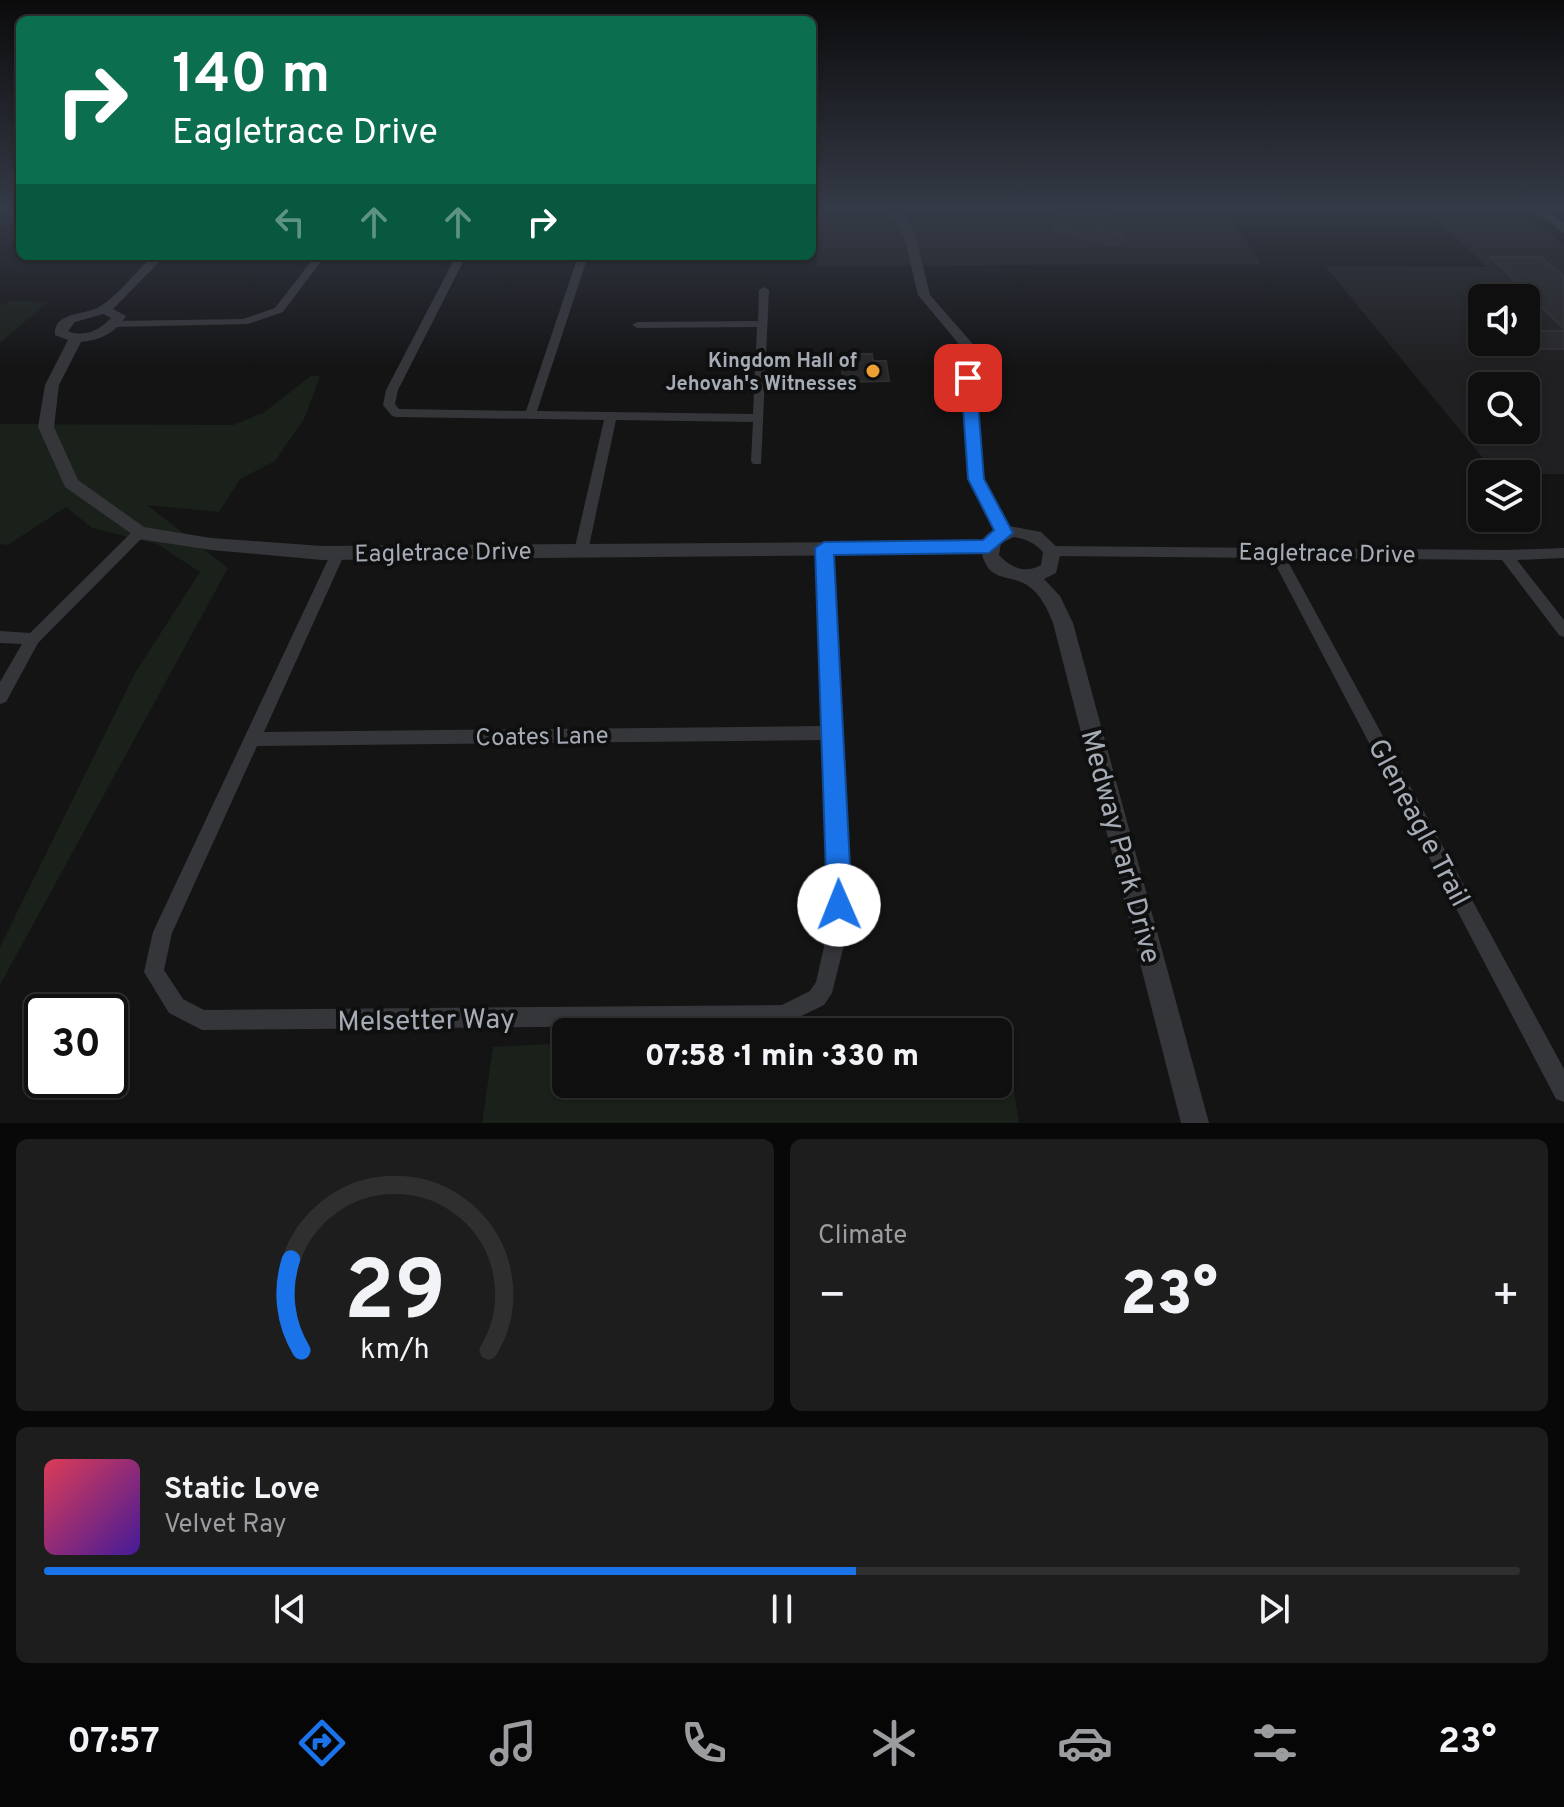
<!DOCTYPE html>
<meta charset="utf-8">
<style>
body{margin:0;font-family:Overpass,sans-serif;background:#1d1d1e;color:#f1f3f6;height:100vh;display:flex;flex-direction:column;font-size:30px;white-space:nowrap}
*{box-sizing:border-box;margin:0}
p{font-size:26px;color:#9b9c9f}
.icon{flex:none;width:44px;height:44px;fill:none;stroke:currentColor;stroke-width:2;stroke-linecap:round;stroke-linejoin:round}
.map{position:relative;height:1123px;overflow:hidden}
.side{display:flex;flex-direction:column;gap:16px;padding:16px;background:#080809;flex:1}
.side>*{flex:none}
.banner{position:absolute;left:16px;top:16px;width:800px;height:244px;border-radius:12px;box-shadow:0 2px 6px #0004,0 0 0 2px #2f2f30;background:#0b6e4f;color:#fff;overflow:hidden}
.buttons{position:absolute;left:1468px;top:284px;display:grid;gap:16px}
.buttons a{display:grid;place-items:center;width:72px;height:72px;border-radius:12px;background:#0f0f10;box-shadow:0 2px 6px #0004,0 0 0 2px #2f2f30;font-size:40px}
.speed{position:absolute;left:24px;top:994px;display:flex;gap:16px;font-size:40px;font-weight:700;text-align:center}
.speed>*{display:grid;place-content:center;width:104px;height:104px;border-radius:50%;background:#0f0f10;box-shadow:0 2px 6px #0004,0 0 0 2px #2f2f30;line-height:1}
.speed .limit{border:4px solid #111;border-radius:12px;background:#fff;color:#111}
.pin{position:absolute;display:grid;place-items:center;width:68px;height:68px;color:#fff;margin:-34px;border-radius:16px;box-shadow:0 4px 12px #0006}
.me{position:absolute;width:88px;margin:-44px;rotate:359deg;stroke-linejoin:round;filter:drop-shadow(0 0 6px #0008)}
.turn{display:flex;align-items:center;gap:28px;height:168px;padding:0 24px;font-size:36px}
.turn .icon{width:104px;height:104px;stroke-width:2.5}
.turn b{display:block;font-size:56px;line-height:68px}
.lanes{display:flex;align-items:center;height:76px;padding:0 24px;background:#0003;justify-content:center;gap:40px;direction:ltr}
.lanes .off{opacity:.35}
.big{font-size:60px;font-weight:800;line-height:1.1}
.side .tile{flex:1;display:flex;flex-direction:column;justify-content:center;gap:12px;min-width:0;padding:0 28px;border-radius:12px;background:#1d1d1e}
.side .dial{align-items:center;gap:0}
.dial svg{height:208px;overflow:visible;fill:none;stroke:#2f2f30;stroke-width:7;stroke-linecap:round;text-anchor:middle}
.dial text{fill:#f1f3f6;stroke:none}
.song{display:flex;align-items:center;gap:24px}
.cover{width:96px;height:96px;border-radius:12px;background:linear-gradient(135deg,hsl(350 70% 55%),hsl(260 70% 35%))}
.played{height:8px;border-radius:4px;background:linear-gradient(90deg,#1a73e8 55%,#2f2f30 55%)}
.keys{display:flex;justify-content:space-around;direction:ltr}
.heat{display:flex;justify-content:space-between;align-items:center;font-size:44px;direction:ltr}
.side .tiles{flex:1;display:grid;gap:16px;grid-template-columns:1fr 1fr}
.tile:last-child{grid-column:span 2}
.trip{position:absolute;left:552px;top:1018px;width:460px;height:80px;border-radius:12px;background:#0f0f10;box-shadow:0 2px 6px #0004,0 0 0 2px #2f2f30;font-weight:800;line-height:80px;text-align:center}
.menu{display:flex;height:128px;justify-content:space-around;align-items:center;background:#060606;color:#9b9c9f}
.menu .icon{width:56px;height:56px}
.menu .on{color:#1a73e8}
.menu b{font-size:36px;color:#f1f3f6}
.map>svg:first-child{display:block}
</style>
<div class="map">
<svg width="1564" height="1123" viewBox="0 0 1564 1123">
<rect width="100%" height="100%" fill="#141415"/>
<path fill="#202022" fill-rule="evenodd" d="M812 209H1225L1261 264 817 266Z
M1425 209H1519L1564 245V474H1496L1325 266 1488 267ZM1482 298H1526V342H1482ZM1482 386H1526V430H1482Z"/>
<path fill="#1a201a" d="M13 301 48 302 0 343V305Z
M312 375 320 377 304 419 275 461 240 479 219 512 147 505 228 568 0 985V947L135 673 200 572 157 544 92 528 66 507 8 545 0 544V424L233 425 263 413Z
M1002 1016 1019 1123H482L493 1047 566 1043V1084H998V1032H737Z"/>
<path fill="#272729" stroke="#2e2e31" stroke-width="2" d="M1067 209H1104L1101 213 1106 214 1097 228 1125 235 1116 246 1050 229Z
M1491 257H1541L1564 276V329Z
M1526 331H1564V349H1526Z
M841 354H872L873 361H886L889 381 843 382Z"/>
<g fill="none" stroke-linecap="round" stroke-linejoin="round">
<path fill="#35363a" fill-rule="evenodd" d="M315 256H325L283 312 248 324 114 327 109 324 114 321 243 319 275 308Z
M456 256H466L398 390 395 404 399 409 526 411 578 256H588L537 411 753 414 757 327 637 328 632 325 637 322 758 321 759 290 764 287 769 290 761 464H753L751 461 753 422 616 420 588 551 586 555H576L574 551 604 420 396 417 392 416 383 405 386 390Z
M139 528 144 530 146 533 144 536 38 643 6 702 0 704V682L22 644 0 643V631L30 633 134 530Z
M824 543 831 548 849 925 832 993 824 1005 783 1025 202 1030 169 1013 144 972 153 932 333 549H343L345 553 264 732 823 726 817 548ZM823 740 829 925 816 982 810 991 782 1005 204 1010 183 999 164 970 172 933 257 746Z
M1052 546 1506 550 1564 548V558L1517 560 1564 620V637L1559 635 1502 560 1286 558 1564 1069V1102L1556 1099 1272 558 1052 556 1045 551Z"/>
<path fill="#35363a" fill-rule="evenodd" d="M883 209H896L910 224 916 237 930 295 972 343 984 479 1009 526 1041 532 1061 551 1056 573 1044 579 1060 596 1073 623 1209 1123H1181L1053 623C1048 610 1040 593 1027 585 1010 574 989 583 982 554L322 560 211 550 139 539 65 487 38 427 45 385 68 340 55 335C53 313 82 315 97 308 114 300 138 270 152 256H165L113 309 126 316C115 333 101 340 81 342L59 385 54 427 78 480 144 527 211 538 322 546 984 541 987 534 994 531 968 479 958 343 918 295 904 237 895 220ZM103 314 111 318C100 330 84 338 68 331L75 322ZM1014 537C1026 539 1034 543 1043 552L1041 565C1025 574 1011 568 999 555L1001 543Z"/>
<path fill="#43454a" fill-rule="evenodd" d="M1532 209H1546L1564 223V233Z"/>
</g>
<linearGradient id="sky" x2="0" y2="1"><stop stop-color="#0b0b0c"/><stop offset="0.57" stop-color="#343a46"/><stop offset="1" stop-color="#343a46" stop-opacity="0"/></linearGradient>
<rect width="1564" height="366" fill="url(#sky)"/>
<path fill="#1a73e8" stroke="#114b97" stroke-width="2" d="M968 373 976 378 984 479 1013 533 989 553 834 555 852 905 848 914 839 917 831 914 827 905 815 548 824 542 983 540 994 530 968 479 961 378Z"/>
<circle fill="#efa032" stroke="#0f0f10" stroke-width="3" cx="873" cy="371" r="8"/>
<g text-anchor="middle" stroke-width="8" stroke-linejoin="round" paint-order="stroke">
<g font-size="20" font-weight="bold" fill="#a5acb6" stroke="#0f0f10" text-anchor="end">
<text x="857" y="367">Kingdom Hall of<tspan x="857" dy="23">Jehovah's Witnesses</tspan></text>
</g>
<g font-size="24" fill="#a5acb6" stroke="#0f0f10">
<text transform="translate(443 552) rotate(-1)" y="8">Eagletrace Drive</text>
<text transform="translate(1327 553) rotate(1)" y="8">Eagletrace Drive</text>
<text transform="translate(542 736) rotate(-1)" y="8">Coates Lane</text>
</g>
<g font-size="28" fill="#a5acb6" stroke="#0f0f10">
<text transform="translate(1420 822) rotate(62)" y="10">Gleneagle Trail</text>
<text transform="translate(1122 846) rotate(75)" y="10">Medway Park Drive</text>
<text transform="translate(426 1019) rotate(-1)" y="10">Melsetter Way</text>
</g>
</g>
</svg>
<div class="buttons">
<a><svg class="icon" aria-label="sound" viewBox="0 0 24 24"><path d="M4 9h4l5-4v14l-5-4H4zM17 9q2 3 0 6"/></svg></a>
<a><svg class="icon" aria-label="search" viewBox="0 0 24 24"><circle cx="10" cy="10" r="6"/><path d="M15 15l6 6"/></svg></a>
<a><svg class="icon" aria-label="layers" viewBox="0 0 24 24"><path d="M12 4l9 5-9 5-9-5zM3 14l9 5 9-5"/></svg></a>
</div>
<div class="speed"><div class="limit">30</div></div>
<div class="pin" style="left:968px;top:378px;background:#d93025"><svg class="icon" aria-label="arrive" viewBox="0 0 24 24"><path d="M6 21V4h12l-3 4 3 4H6"/></svg></div>
<svg class="me" style="left:839px;top:905px" viewBox="-20 -20 40 40"><circle r="19" fill="#fff"/><path d="M0-13L10 11 0 6-10 11z" fill="#1a73e8"/></svg>
<div class="trip">07:58 · 1 min · 330 m</div>
<div class="banner">
<div class="turn"><svg class="icon" aria-label="right" viewBox="0 0 24 24"><path d="M7 20v-9h11M14 6l5 5-5 5"/></svg><div><b>140 m</b>Eagletrace Drive</div></div>
<div class="lanes"><svg class="icon off" aria-label="left" viewBox="0 0 24 24"><path d="M17 20v-9H6M10 6l-5 5 5 5"/></svg><svg class="icon off" aria-label="ahead" viewBox="0 0 24 24"><path d="M12 20V5M6 11l6-6 6 6"/></svg><svg class="icon off" aria-label="ahead" viewBox="0 0 24 24"><path d="M12 20V5M6 11l6-6 6 6"/></svg><svg class="icon" aria-label="right" viewBox="0 0 24 24"><path d="M7 20v-9h11M14 6l5 5-5 5"/></svg></div>
</div>
</div>
<section class="side">
<div class="tiles">
<div class="tile dial"><svg viewBox="0 0 100 80">
<path d="M14 69A42 42 0 1 1 86 69"/>
<path d="M14 69A42 42 0 0 1 10 34" stroke="#1a73e8"/>
<text x="50" y="56" font-size="32" font-weight="700">29</text>
<text x="50" y="72" font-size="11">km/h</text>
</svg></div>
<div class="tile"><p>Climate</p>
<div class="heat"><a>−</a><b class="big">23°</b><a>+</a></div>
</div>
<div class="tile">
<div class="song"><i class="cover"></i><div><b>Static Love</b><p>Velvet Ray</p></div></div>
<div class="played"></div>
<div class="keys"><svg class="icon" aria-label="previous" viewBox="0 0 24 24"><path d="M18 5L8 12l10 7zM5 5v14"/></svg><svg class="icon" aria-label="pause" viewBox="0 0 24 24"><path d="M8 5v14M16 5v14"/></svg><svg class="icon" aria-label="next" viewBox="0 0 24 24"><path d="M6 5l10 7-10 7zM19 5v14"/></svg></div>
</div>
</div>
</section>
<nav class="menu">
<b>07:57</b>
<svg class="icon on" aria-label="directions" viewBox="0 0 24 24"><path d="M12 3l9 9-9 9-9-9zM9 14v-3h6M13 9l2 2-2 2"/></svg>
<svg class="icon" aria-label="music" viewBox="0 0 24 24"><path d="M9 18V5l10-2v13"/><circle cx="6" cy="18" r="3"/><circle cx="16" cy="16" r="3"/></svg>
<svg class="icon" aria-label="phone" viewBox="0 0 24 24"><path d="M5 4h4l2 5-3 2q2 4 5 5l2-3 5 2v4C11 20 4 13 5 4z"/></svg>
<svg class="icon" aria-label="climate" viewBox="0 0 24 24"><path d="M12 3v18M4 7l16 10M4 17L20 7"/></svg>
<svg class="icon" aria-label="car" viewBox="0 0 24 24"><path d="M5 17H2v-5l4-1 3-4h7l3 4 3 1v5h-3M9 17h6M6 11h13"/><circle cx="7" cy="17" r="2"/><circle cx="17" cy="17" r="2"/></svg>
<svg class="icon" aria-label="filters" viewBox="0 0 24 24"><path d="M4 7h16M4 17h16"/><circle cx="9" cy="7" r="2"/><circle cx="15" cy="17" r="2"/></svg>
<b>23°</b>
</nav>
